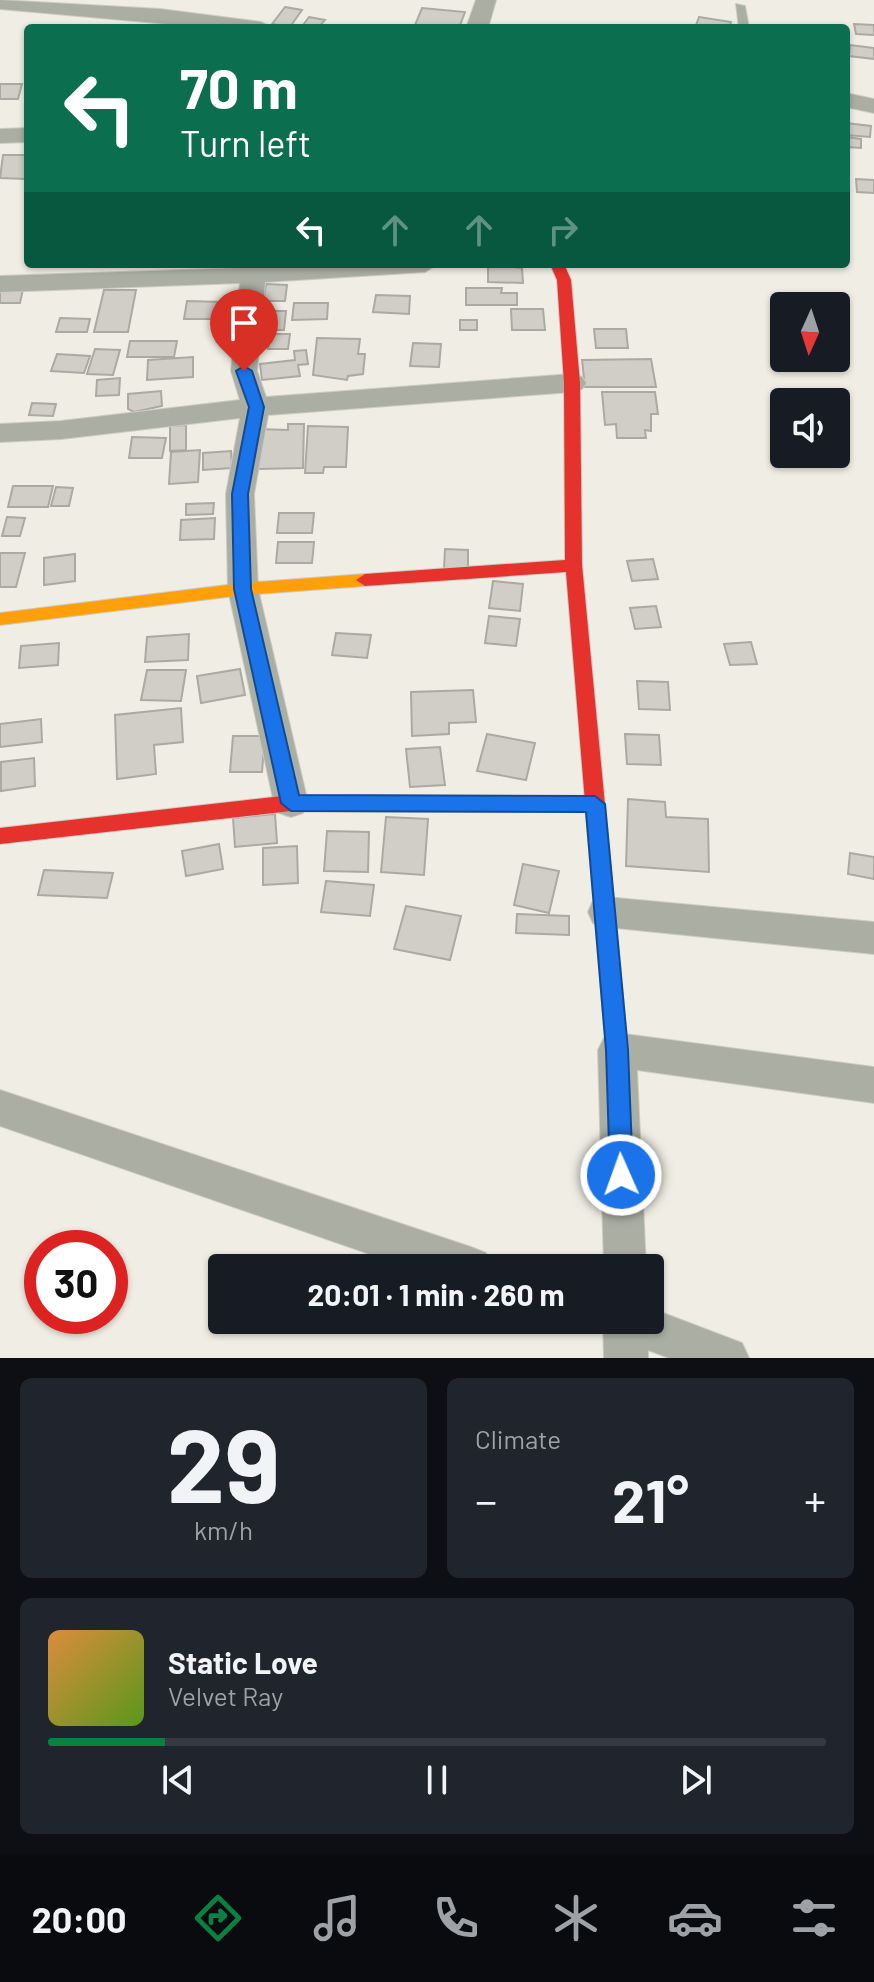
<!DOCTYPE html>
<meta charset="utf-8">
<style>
body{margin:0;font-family:Barlow,sans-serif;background:#20242c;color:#f1f3f6;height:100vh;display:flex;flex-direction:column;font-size:30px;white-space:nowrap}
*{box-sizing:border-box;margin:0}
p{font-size:26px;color:#9ea1a6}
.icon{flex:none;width:44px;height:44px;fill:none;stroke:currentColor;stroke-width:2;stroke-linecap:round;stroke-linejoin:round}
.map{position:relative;height:1358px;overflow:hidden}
.drawer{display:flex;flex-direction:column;gap:20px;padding:20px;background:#0d0f14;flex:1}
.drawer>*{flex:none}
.top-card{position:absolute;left:24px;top:24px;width:826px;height:244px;border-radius:8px;box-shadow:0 2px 6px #0004;background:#0b6e4f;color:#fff;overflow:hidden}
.needle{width:52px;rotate:183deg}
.buttons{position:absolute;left:770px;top:292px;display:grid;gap:16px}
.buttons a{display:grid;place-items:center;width:80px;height:80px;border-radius:8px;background:#171b24;box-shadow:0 2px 6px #0004;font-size:40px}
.speed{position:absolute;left:24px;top:1230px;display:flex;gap:16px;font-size:40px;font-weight:700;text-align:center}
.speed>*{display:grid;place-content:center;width:104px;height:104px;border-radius:50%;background:#171b24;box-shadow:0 2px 6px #0004;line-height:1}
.speed .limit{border:12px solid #d22;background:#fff;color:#111}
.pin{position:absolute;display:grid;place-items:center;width:68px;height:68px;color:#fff;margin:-82px -34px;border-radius:50% 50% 50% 0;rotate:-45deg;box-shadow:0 0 8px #0007}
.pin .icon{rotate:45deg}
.me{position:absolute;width:88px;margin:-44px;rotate:358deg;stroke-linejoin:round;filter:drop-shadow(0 0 6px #0008)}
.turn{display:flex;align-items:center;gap:28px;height:168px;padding:0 24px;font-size:36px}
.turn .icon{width:104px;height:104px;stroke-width:2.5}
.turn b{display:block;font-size:56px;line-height:68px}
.lanes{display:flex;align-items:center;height:76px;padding:0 24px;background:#0003;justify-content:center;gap:40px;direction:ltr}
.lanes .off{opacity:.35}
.big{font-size:60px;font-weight:700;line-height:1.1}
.drawer .tile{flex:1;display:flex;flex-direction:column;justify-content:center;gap:12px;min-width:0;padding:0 28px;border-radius:12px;background:#20242c}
.drawer .dial{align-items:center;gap:0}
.dial b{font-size:104px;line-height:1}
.song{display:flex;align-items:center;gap:24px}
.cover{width:96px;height:96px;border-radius:12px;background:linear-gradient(135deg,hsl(30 70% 55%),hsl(90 70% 35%))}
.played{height:8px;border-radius:4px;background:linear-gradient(90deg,#0b8043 15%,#363941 15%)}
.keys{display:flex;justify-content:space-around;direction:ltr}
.heat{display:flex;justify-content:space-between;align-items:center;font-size:44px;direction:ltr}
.drawer .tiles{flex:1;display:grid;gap:20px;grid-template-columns:1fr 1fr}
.tile:last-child{grid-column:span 2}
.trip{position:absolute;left:208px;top:1254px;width:456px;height:80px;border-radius:8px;background:#171b24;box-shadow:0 2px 6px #0004;font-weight:700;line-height:80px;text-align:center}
.tabs{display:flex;height:128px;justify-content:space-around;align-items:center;background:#090b0e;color:#9ea1a6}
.tabs .icon{width:56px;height:56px}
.tabs .current{color:#0b8043}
.tabs b{font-size:36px;color:#f1f3f6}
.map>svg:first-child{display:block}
</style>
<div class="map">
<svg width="874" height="1358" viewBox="0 0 874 1358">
<rect width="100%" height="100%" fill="#f0eee4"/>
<path fill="#d1cec7" stroke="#aca9a2" stroke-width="2" d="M285 7 302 10 290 27 272 24Z
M422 8 465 12 459 28 415 25Z
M309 17 325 20 318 28 303 25Z
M699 17 731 22 729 28H695Z
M854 24 874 25V35L856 34Z
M850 45 874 48V59L849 56Z
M0 84H22L18 99H0Z
M846 123 871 126 870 137 846 135Z
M846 137 861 139V148L846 147Z
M3 155H28L25 179 0 178Z
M856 179 874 180V193L857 192Z
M488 264 522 268 523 283 488 282Z
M266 284 287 285 285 301H263Z
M466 288H502L501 293H517V305H466Z
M0 289H23L20 303H0Z
M104 290H136L128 332H94Z
M376 295 410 296 409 314 373 312Z
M187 301 223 302 220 319H184Z
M294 303H328L327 319 292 320Z
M511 309H543L545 330H512Z
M258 311H286L284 330H257Z
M60 318 90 319 87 332H56Z
M460 320H477V330H460Z
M594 329H626L628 348H596Z
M270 334H290L288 349H268Z
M317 338 360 339 358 354H365L363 374 348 376 347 380 313 375Z
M130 341H177L174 357H127Z
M413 343 441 344 439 367 410 366Z
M95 349 120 350 113 375 87 374Z
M306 350 308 364 298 365 300 376 262 380 260 364 295 360 294 351Z
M57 354 90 356 84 373 51 371Z
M193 357V377L147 380 148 360Z
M651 359 656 387H585L582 360Z
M120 378 119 395 96 396 97 380Z
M161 391 162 406 134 412 128 409V394Z
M602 392H655L658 414H651V431L645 430 646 438H617L616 424 605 425Z
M32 403 56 404 53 416 29 415Z
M288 424H304L303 468 258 469 260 429 288 430Z
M186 425V450L170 451V426Z
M308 426 348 427 346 467H324L323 473H305Z
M132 437 166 438 162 458H129Z
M200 450 198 482 169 484 171 452Z
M231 451 232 468 203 470V453Z
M13 486H53L48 507H8Z
M56 487 73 488 69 506H51Z
M214 503 213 514 186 515V504Z
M279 513H314L312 533H277Z
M7 517 25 518 20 536H2Z
M215 518 214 539 180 540 181 520Z
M278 542H314L312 563H276Z
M445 549 468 550V569H444Z
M0 553H25L16 587H0Z
M75 554V581L44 585V558Z
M653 559 658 579 632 581 627 561Z
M493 581 523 584 520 611 489 608Z
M656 606 661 627 635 629 630 608Z
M489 616 520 619 516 646 485 643Z
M336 633 371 635 367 658 332 655Z
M189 634 188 660 145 662 147 637Z
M751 642 757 664 730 665 724 644Z
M59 643 58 665 19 668 21 646Z
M240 669 245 695 201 703 197 676Z
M147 670H186L181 701 141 700Z
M637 681 668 682 670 710 639 709Z
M473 690 476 722 449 723V734L412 736 411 692Z
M181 708 183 742 154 745 156 774 117 779 115 715Z
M41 719 42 742 0 747V724Z
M487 734 535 743 526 780 477 771Z
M625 734 659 735 661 765 627 764Z
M233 736H265L262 772H230Z
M440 747 445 785 410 787 406 749Z
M34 758 35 786 1 791V762Z
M628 799 665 802 666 817 708 819 709 872 626 866Z
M275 814 277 843 235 847 233 818Z
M386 817 428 819 424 875 381 872Z
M327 831 369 832 368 872 324 871Z
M219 844 223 869 186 876 182 851Z
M297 846 298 883 263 885V848Z
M850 853 874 857V879L848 874Z
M523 864 559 871 549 913 514 905Z
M44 870 113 873 107 898 38 895Z
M326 881 374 885 370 916 321 912Z
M406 906 461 916 450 960 394 949Z
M517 914 569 916V935L516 933Z"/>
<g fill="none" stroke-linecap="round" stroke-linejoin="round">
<defs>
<path id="lane" d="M736 4 745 6 749 28H739Z"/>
<path id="street" d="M0 0 160 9 261 22 272 28H212L0 9Z
M476 0H496L488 28H466Z
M846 93 874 99V113L846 107Z
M28 128V142L0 143V129Z
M241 264H438L425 272 265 282 257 371 266 397 572 374 582 377 586 383 582 389 572 392 268 415 254 494 258 589 308 803 303 813 291 817 279 813 274 803 228 589 226 494 240 418 61 439 0 442V424L61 421 240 400 231 371 240 283 0 292V276L241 268Z
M606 897 874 922V954L606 927 593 923 588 912 593 901Z
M617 1033 874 1067V1103L637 1070 646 1268H604L598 1050 604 1038Z
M0 1090 471 1247 486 1253 492 1268H410L0 1126Z
M650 1308 742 1343 749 1358H669L648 1350V1358H604L603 1320H650Z"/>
<path id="slow" d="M365 574 374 580 365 586 243 595 0 625V613L243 583Z
M445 796H595L602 798 605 804 602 810 595 812H445L438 810 435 804 438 798Z
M597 818 604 820 607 826 628 1050 625 1057 617 1060 609 1057 606 1050 587 826 590 820Z"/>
<path id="jam" d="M550 264H564L571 280 580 383 582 565 607 826 604 832 597 834 590 832 587 826 566 572 365 586 356 580 365 574 565 560 564 383 557 280Z
M291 795 445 796 452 798 455 804 452 810 445 812 291 811 0 844V828Z"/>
</defs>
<use href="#lane" stroke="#cdcbc3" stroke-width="2"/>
<use href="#street" stroke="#cdcbc3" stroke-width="2"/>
<use href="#slow" stroke="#cdcbc3" stroke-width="2"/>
<use href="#jam" stroke="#cdcbc3" stroke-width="2"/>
<use href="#lane" fill="#abafa3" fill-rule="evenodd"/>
<use href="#street" fill="#abafa3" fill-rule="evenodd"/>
<use href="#slow" fill="#ff9f0a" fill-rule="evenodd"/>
<use href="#jam" fill="#e5322d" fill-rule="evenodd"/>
</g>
<path fill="#1a73e8" stroke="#114b97" stroke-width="2" d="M244 366 252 371 264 407 248 494 251 589 299 795 595 796 605 804 628 1050 633 1175 629 1182 621 1186 613 1182 610 1175 606 1050 586 812 291 811 281 803 234 589 232 494 249 407 236 371Z"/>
</svg>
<div class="buttons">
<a><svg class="needle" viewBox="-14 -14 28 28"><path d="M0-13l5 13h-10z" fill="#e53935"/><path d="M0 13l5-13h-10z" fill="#9ea1a6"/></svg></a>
<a><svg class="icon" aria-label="sound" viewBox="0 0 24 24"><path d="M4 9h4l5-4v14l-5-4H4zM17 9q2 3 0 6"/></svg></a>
</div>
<div class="speed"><div class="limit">30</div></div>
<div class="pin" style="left:244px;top:371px;background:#d93025"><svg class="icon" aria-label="arrive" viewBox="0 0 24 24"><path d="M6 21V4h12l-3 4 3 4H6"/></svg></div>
<svg class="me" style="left:621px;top:1175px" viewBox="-20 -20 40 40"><circle r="17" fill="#1a73e8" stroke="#fff" stroke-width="3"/><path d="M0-11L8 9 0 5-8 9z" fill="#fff"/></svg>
<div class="trip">20:01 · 1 min · 260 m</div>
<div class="top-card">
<div class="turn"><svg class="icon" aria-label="left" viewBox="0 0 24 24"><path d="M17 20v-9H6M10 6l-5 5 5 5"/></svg><div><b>70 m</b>Turn left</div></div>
<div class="lanes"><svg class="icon" aria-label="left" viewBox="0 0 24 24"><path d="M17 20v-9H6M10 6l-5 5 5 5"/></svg><svg class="icon off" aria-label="ahead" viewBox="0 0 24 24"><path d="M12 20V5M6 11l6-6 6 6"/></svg><svg class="icon off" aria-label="ahead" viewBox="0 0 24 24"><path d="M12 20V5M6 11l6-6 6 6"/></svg><svg class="icon off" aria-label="right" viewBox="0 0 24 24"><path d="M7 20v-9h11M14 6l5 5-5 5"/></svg></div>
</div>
</div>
<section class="drawer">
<div class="tiles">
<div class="tile dial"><b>29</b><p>km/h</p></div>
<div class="tile"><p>Climate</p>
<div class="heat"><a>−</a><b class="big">21°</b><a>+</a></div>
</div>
<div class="tile">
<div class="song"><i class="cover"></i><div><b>Static Love</b><p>Velvet Ray</p></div></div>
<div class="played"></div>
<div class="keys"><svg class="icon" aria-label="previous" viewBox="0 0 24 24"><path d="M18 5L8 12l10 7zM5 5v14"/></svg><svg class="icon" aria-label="pause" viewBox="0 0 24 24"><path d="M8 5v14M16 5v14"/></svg><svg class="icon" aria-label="next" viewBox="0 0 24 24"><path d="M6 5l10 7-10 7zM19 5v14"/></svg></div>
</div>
</div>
</section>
<nav class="tabs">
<b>20:00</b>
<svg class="icon current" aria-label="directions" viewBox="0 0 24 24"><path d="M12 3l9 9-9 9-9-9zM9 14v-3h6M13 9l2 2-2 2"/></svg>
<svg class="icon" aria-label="music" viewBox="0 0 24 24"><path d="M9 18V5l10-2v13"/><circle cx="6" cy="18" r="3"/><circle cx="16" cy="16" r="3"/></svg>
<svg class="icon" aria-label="phone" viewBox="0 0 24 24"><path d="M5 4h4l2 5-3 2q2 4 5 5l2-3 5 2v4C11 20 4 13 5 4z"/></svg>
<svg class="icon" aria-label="climate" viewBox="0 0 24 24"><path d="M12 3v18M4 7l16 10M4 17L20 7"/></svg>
<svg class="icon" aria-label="car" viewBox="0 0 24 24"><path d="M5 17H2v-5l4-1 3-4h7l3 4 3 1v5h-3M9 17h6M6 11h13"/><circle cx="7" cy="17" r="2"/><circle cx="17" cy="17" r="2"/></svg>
<svg class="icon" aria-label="filters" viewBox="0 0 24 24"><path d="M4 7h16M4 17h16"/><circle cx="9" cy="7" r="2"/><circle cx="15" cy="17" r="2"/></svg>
</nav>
